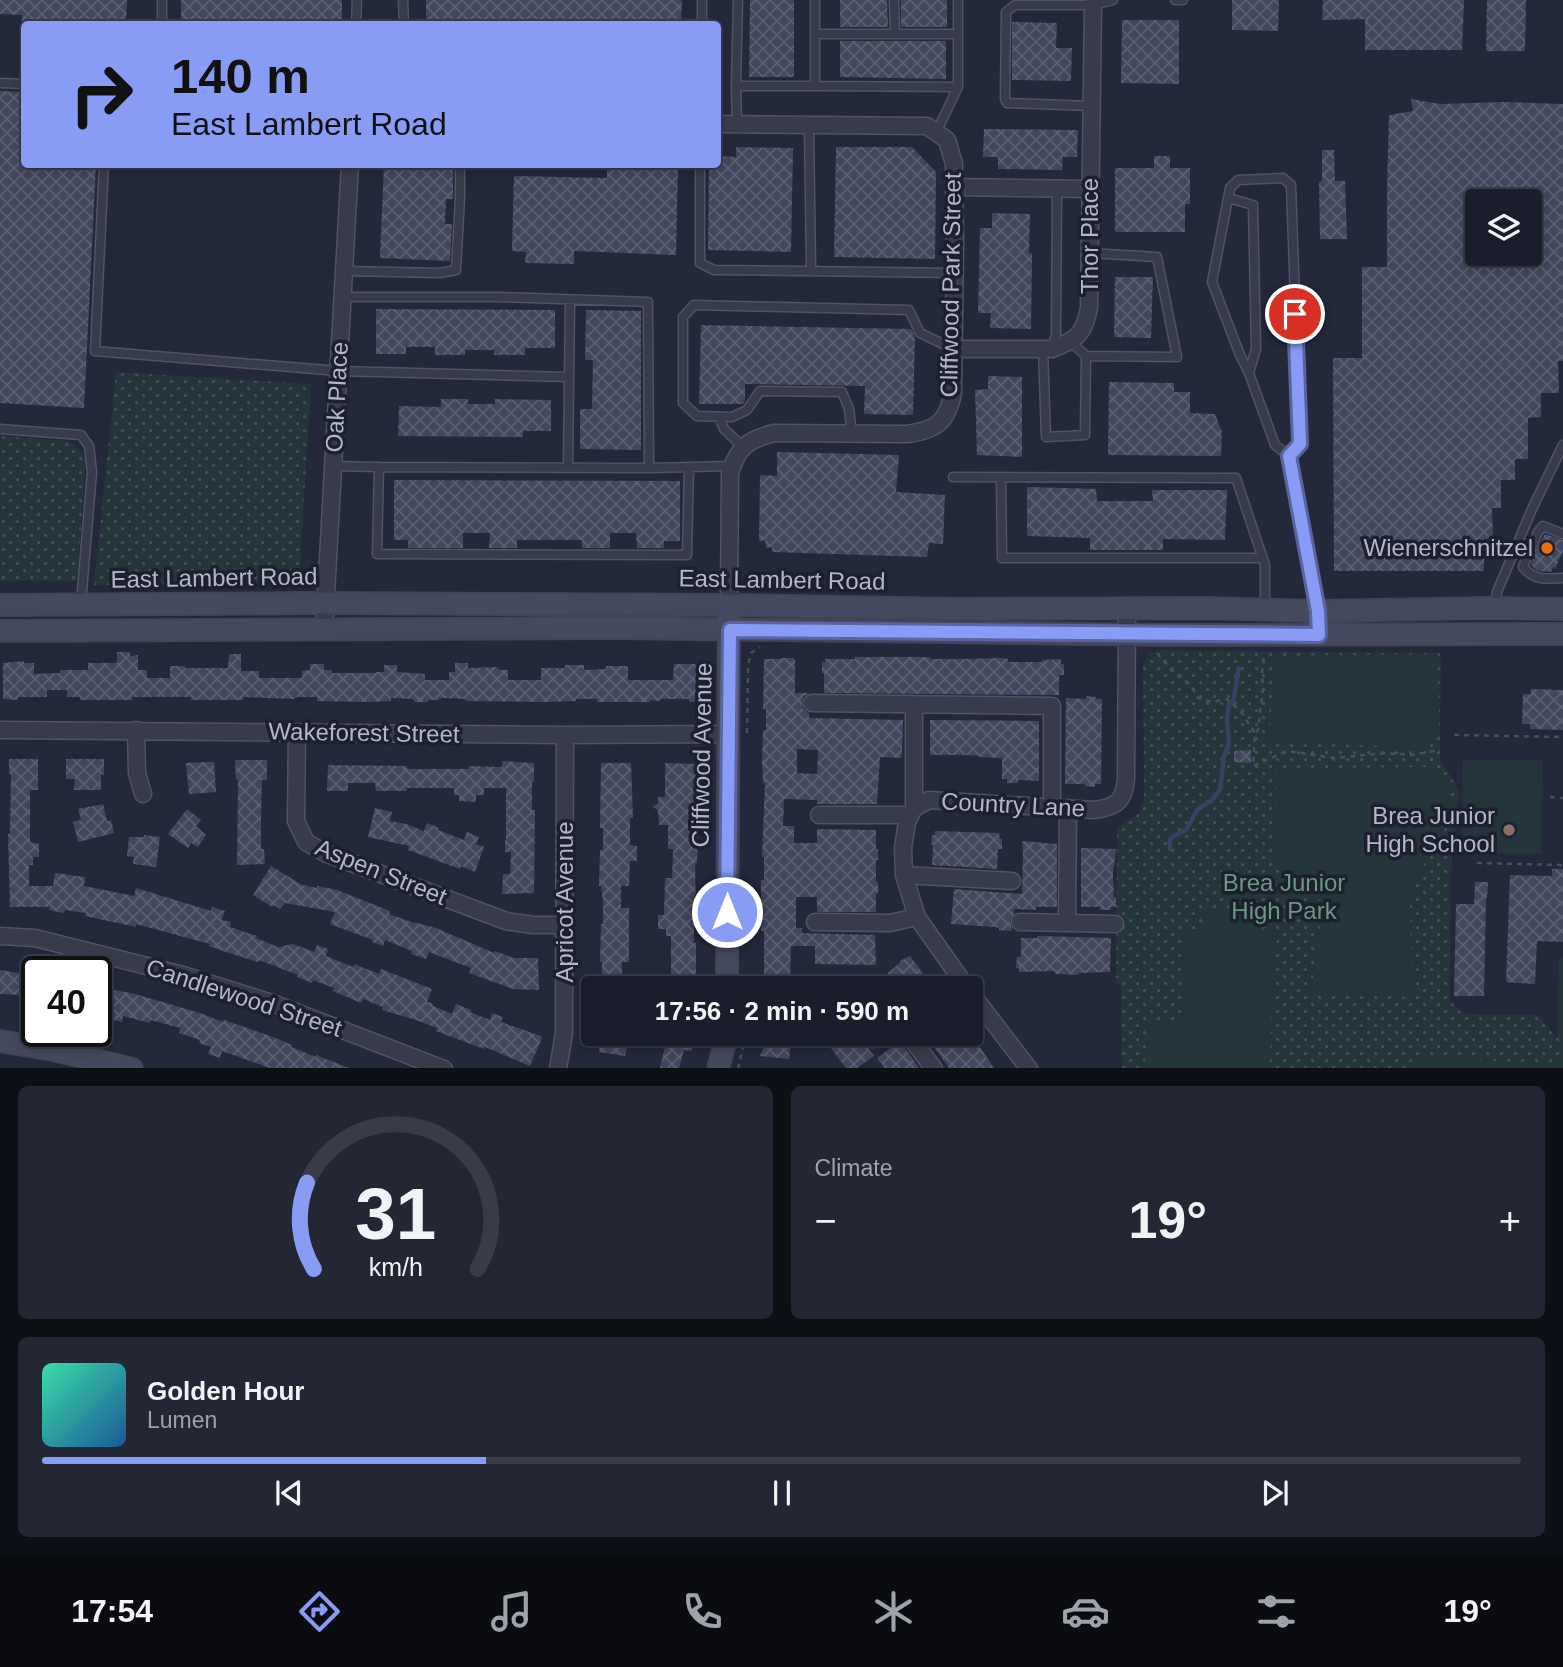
<!DOCTYPE html>
<meta charset="utf-8">
<style>
body{margin:0;font-family:Helvetica,sans-serif;background:#232734;color:#f1f3f6;height:100vh;display:flex;flex-direction:column;font-size:26px;white-space:nowrap}
*{box-sizing:border-box;margin:0}
p{font-size:23px;color:#9fa2a9}
.icon{flex:none;width:38px;height:38px;fill:none;stroke:currentColor;stroke-width:2;stroke-linecap:round;stroke-linejoin:round}
.map{position:relative;height:1068px;overflow:hidden}
.panel{display:flex;flex-direction:column;gap:18px;padding:18px;background:#0e1018;flex:1}
.panel>*{flex:none}
.top-card{position:absolute;left:21px;top:21px;width:700px;height:147px;border-radius:7px;box-shadow:0 4px 10px #0003,0 0 0 2px #383c48;background:#889cf6;color:#111;overflow:hidden}
.tools{position:absolute;left:1465px;top:189px;display:grid;gap:14px}
.tools a{display:grid;place-items:center;width:77px;height:77px;border-radius:7px;background:#1a1e2c;box-shadow:0 4px 10px #0003,0 0 0 2px #383c48;font-size:35px}
.speed{position:absolute;left:21px;top:956px;display:flex;gap:14px;font-size:35px;font-weight:700;text-align:center}
.speed>*{display:grid;place-content:center;width:91px;height:91px;border-radius:50%;background:#1a1e2c;box-shadow:0 4px 10px #0003,0 0 0 2px #383c48;line-height:1}
.speed .limit{border:4px solid #111;border-radius:10px;background:#fff;color:#111}
.pin{position:absolute;display:grid;place-items:center;width:60px;height:60px;color:#fff;margin:-30px;border:4px solid #fff;border-radius:50%;box-shadow:0 2px 7px #0007}
.me{position:absolute;width:77px;margin:-38px;rotate:0deg;stroke-linejoin:round;filter:drop-shadow(0 0 5px #0008)}
.turn{display:flex;align-items:center;gap:24px;height:147px;padding:0 35px;font-size:32px}
.turn .icon{width:91px;height:91px;stroke-width:2.5}
.turn b{display:block;font-size:49px;line-height:60px}
.big{font-size:52px;font-weight:700;line-height:1.1}
.panel .tile{flex:1;display:flex;flex-direction:column;justify-content:center;gap:10px;min-width:0;padding:0 24px;border-radius:10px;background:#232734}
.panel .dial{align-items:center;gap:0}
.dial svg{height:182px;overflow:visible;fill:none;stroke:#383c48;stroke-width:7;stroke-linecap:round;text-anchor:middle}
.dial text{fill:#f1f3f6;stroke:none}
.song{display:flex;align-items:center;gap:21px}
.cover{width:84px;height:84px;border-radius:10px;background:linear-gradient(135deg,hsl(160 70% 55%),hsl(210 70% 35%))}
.played{height:7px;border-radius:4px;background:linear-gradient(90deg,#889cf6 30%,#383c48 30%)}
.keys{display:flex;justify-content:space-around;direction:ltr}
.heat{display:flex;justify-content:space-between;align-items:center;font-size:38px;direction:ltr}
.panel .tiles{flex:1;display:grid;gap:18px;grid-template-columns:1fr 1fr}
.tile:last-child{grid-column:span 2}
.trip{position:absolute;left:581px;top:976px;width:402px;height:70px;border-radius:7px;background:#1a1e2c;box-shadow:0 4px 10px #0003,0 0 0 2px #383c48;font-weight:700;line-height:70px;text-align:center}
.tab-bar{display:flex;height:112px;justify-content:space-around;align-items:center;background:#0a0c12;color:#9fa2a9}
.tab-bar .icon{width:49px;height:49px}
.tab-bar .active{color:#889cf6}
.tab-bar b{font-size:32px;color:#f1f3f6}
.map>svg:first-child{display:block}
</style>
<div class="map">
<svg width="1563" height="1069" viewBox="0 0 1563 1069">
<defs>
<pattern id="grass-dots" width="8" height="8" patternUnits="userSpaceOnUse" patternTransform="scale(1.75)"><rect width="8" height="8" fill="#25353c"/><path d="M2 2h.1M6 6h.1" fill="none" stroke="#425057" stroke-width="1.8" stroke-linecap="round"/></pattern>
<pattern id="building-cross-hatch" width="8" height="8" patternUnits="userSpaceOnUse" patternTransform="scale(1.75)"><rect width="8" height="8" fill="#42475d"/><path d="M0 0l8 8M0 8l8-8" fill="none" stroke="#5b5f73"/></pattern>
</defs>
<rect width="100%" height="100%" fill="#23283b"/>
<path fill="url(#grass-dots)" d="M116 372 311 384 299 582 94 585Z
M0 436 68 441C78 446 82 452 86 462L77 581H0Z
M1158 650 1441 653 1440 759 1459 790 1451 870 1450 1000 1463 1014 1540 1015 1556 1038H1563V1068H1122L1121 986 1116 983 1117 828 1140 813 1144 797 1143 664 1149 654Z"/>
<path fill="#25353c" d="M1438 654 1439 733 1426 748 1269 741 1275 656Z
M1463 760H1543L1542 854 1462 853Z
M1431 767C1450 777 1450 789 1447 809L1410 900 1412 997 1311 992 1323 903 1276 861 1277 769Z
M1204 908H1251V933H1277L1271 1021 1270 1068H1145L1147 1021H1182V929L1204 930Z
M1559 958H1563V1038H1557Z
M1413 1056 1563 1065V1068H1413Z"/>
<g fill="none" stroke-linecap="round" stroke-linejoin="round">
<path stroke="#374162" stroke-width="4.5" d="M1170 849V840L1172 837 1186 830 1198 809 1212 800 1220 790 1224 757 1229 743 1227 719 1229 704 1233 703 1239 668"/>
</g>
<path fill="url(#building-cross-hatch)" fill-rule="evenodd" d="M0 0H127L126 24H22V15L0 14Z
M181 0H342V22L181 20Z
M426 0H682L681 24H426Z
M750 0H794V77H749Z
M840 0H887L888 27H840Z
M901 0H947V27H901Z
M1232 0H1279L1278 31 1232 30Z
M1323 0H1464L1462 50H1365V19L1322 20Z
M1487 0H1526L1525 51H1486Z
M1122 20H1179V84L1121 83Z
M1012 22 1057 23 1056 48H1072L1071 81 1012 80Z
M840 41H946V79L840 77Z
M0 91 24 92V164H96L84 408 0 403Z
M1411 99 1440 104 1504 102 1563 104V361H1558L1559 393H1541V417L1528 418V459H1515V480H1501V508H1492L1493 539H1484V571H1334L1333 358H1362V267H1387V188L1389 115 1413 111ZM1477 201H1530V254H1477Z
M984 129 1078 130 1077 157H1063L1062 170 998 169V157H983Z
M736 147 793 148 791 252 708 250 709 164H718V156L736 157Z
M836 147H912L936 172 935 259 834 257Z
M1322 150H1334L1335 181H1345L1347 239H1320L1319 182 1322 181Z
M1154 156H1170V168H1190V204H1185V232H1115V168H1154Z
M384 164H453V199H446L445 224H452L450 261 380 258Z
M607 164H678L676 255 574 251V264L525 263 526 252 512 251 514 176 607 178Z
M992 213 1030 214 1029 253H1032L1031 329 990 328 991 313H978L980 228H992Z
M1115 277H1153L1151 338 1114 337Z
M376 309 555 310V348H525V355H494V350H465V355H435V347H406V354H376Z
M586 310 641 311V450L580 449V409H592L593 360H585Z
M701 325 911 329 915 337 913 415 864 414 865 386 745 384V401L743 404H699Z
M988 376 1022 377V457L977 455 975 390 988 389Z
M1109 382 1174 383V392H1190V413L1215 414 1222 432 1221 456 1108 455Z
M441 399H468V404H495V399L551 400V431H523V437L398 436 399 406 441 407Z
M777 452 899 455 896 492 945 495 943 544 929 543 927 557 772 552V547L766 548 765 540 759 541 760 475 777 476Z
M394 480 680 481V541H664V548H637L636 533H610V548H582V540H517V548H489L490 533H463V548H408V540H394Z
M1027 487 1096 489 1097 501H1153L1152 490H1227L1225 540 1163 539V550H1090V538L1027 536Z
M1545 534 1563 540V551L1555 569 1553 567 1551 572 1538 571 1531 565 1533 556 1529 550 1537 549Z
M117 652H130V656L138 655V670H147V678H170V666H185V668H228L229 654H241V671H259V678H302V671L310 670V664H324V670H332V673H376V672H384V665H397V672L425 674V680H449V672H455V663H468V668L496 667 500 670H508V680H541V668H565V665H584V670L606 669V666H628V680H673L674 664H698L697 673H703V702H689V699H660V701L650 700V702H597V699H576V701L545 702 466 701 465 699 444 698 438 699 439 700H428V702H415L413 699 391 698V701L369 702 317 701V697H296L294 699 243 697V700H191V697H132V700H80V697H67V690H47V697H18V700L3 699V663L24 661V663H34V674L60 673V670H88V663H117Z
M855 657H931L930 659H965L1001 658 1008 659V662H1042V660L1061 659V664H1064V675H1059V695L824 693V673H822V662H825V659H855Z
M781 658H793L795 660V693H809L803 697 802 704 803 709 809 713V718L903 720 902 751 901 758 880 757 877 804H817V800L784 799 783 826H794V843H817V829L876 830V849H878V860H876V882H878V893H876V912H817V897H796V928H802V933L875 935 876 965 815 964V946H791L790 983H764V931H761V880H764V857H762L765 783H763L762 762 763 730H766V709H763L764 659H781ZM797 749 818 750 817 774 797 773Z
M1531 689 1563 690V730L1530 729V724H1522L1523 694H1531Z
M1086 696 1096 697V699H1102L1101 784H1095V787L1085 786V784H1065L1066 698 1086 699Z
M930 720 1039 721V781L1018 780V783H1007V779H1002V758L979 757V756L965 755H930Z
M1251 750V763L1234 762V751Z
M9 759H38V790H30V842L39 844V857H33V865H29V886H53L55 873 85 877 84 886 134 896 136 888 211 911 212 907 225 911 222 920 231 922 230 927 257 936 256 938 278 947 293 944 314 952 317 945 328 949 326 956 353 967 354 964 379 974 381 969 432 989 427 1002 432 1003 433 1006 452 1014 456 1004 471 1010 470 1012 490 1020 492 1013 503 1017 501 1022 541 1036 542 1038 530 1066 485 1047 484 1049 436 1031 437 1028 416 1020 382 1010 383 1007 363 999 361 1003 333 991 334 988 313 980 312 983 297 977 298 975 259 960 258 962 229 953 209 946 210 944 136 924V927L85 916 86 913 65 910 64 913 49 910V907H10L8 834H10L11 774H9Z
M66 759H104V775L101 774V790H74L75 779H66Z
M235 760H267V780H262L261 812V849H264L265 864 237 865 238 780H236Z
M502 761 534 763V782H532V810H535L534 893 502 894 503 874H510L511 852H505V840H506V788H484V795H476V802L459 801V795H454V788H407V791H376L375 783H348V791H327L328 765 407 766V769H469V766L502 767Z
M206 762H214L216 792 189 794 186 763Z
M601 763H631L633 818H630V845L637 846V861H630L629 886H621V908H629V962H622V980L638 989H602V962H600L601 924H603V902L601 886H599L600 850H603V828H600Z
M665 763 697 764V810H694V832H698L697 863H695L696 920H694V943H696V974H694V989H671V936H666V929H658V915H664L665 878H672L673 849H668V825H659L658 810 653 807 658 803V797H665Z
M103 804 107 821 111 820 114 833 78 842 73 822 81 820 78 809Z
M375 808 392 812 390 821 406 824 424 831 427 823 439 828 438 830 464 840 467 832 479 837 476 844 484 847 475 872 461 866 460 869 408 850 409 846 368 837Z
M187 809 201 820 196 826 206 835 198 847 191 843 188 848 168 834Z
M935 831 999 833 1000 839H1002V849H998L997 869 932 865 933 845H931L932 835H935Z
M144 835 160 837 156 867 133 864 134 857 127 856 129 837H144Z
M1022 841 1057 844V907H1036V910L1014 909V914L1010 921 1012 931 999 930V928L995 927 951 924 954 889 1022 894 1023 856Z
M1081 848 1116 849 1113 874 1114 897H1116V907H1111V910H1100V907H1081Z
M271 866 302 885 317 888V886L337 890 390 911 389 914 414 923V922L436 928 494 953 495 951 513 958H538L539 990 513 989 469 973 471 968 429 952 426 959 411 954 412 951 385 940 383 946 372 942 373 940 330 924 335 912 285 903 280 909 274 905 272 907 253 895Z
M1552 869H1563V942L1537 941 1535 984 1506 982 1510 875 1552 876Z
M1475 882H1488L1487 898H1486L1484 996H1454L1456 904H1474Z
M1038 936 1111 938 1110 972 1079 973V975L1056 974 1054 971 1019 972V968H1016L1017 957H1021V938H1037Z
M910 956 931 984 925 989H869L901 962 900 961Z
M0 970 37 976V996L0 994Z
M99 988 114 992V990L135 994 200 1013 223 1022 224 1020 273 1037 292 1045 291 1047 316 1057V1055L349 1068H270L222 1051 220 1058 208 1054 211 1047 199 1043 200 1040 179 1033 180 1028 151 1020 150 1023 123 1016 122 1022 96 1016V999Z
M602 1034H636L634 1048 627 1047 625 1056 599 1052Z
M664 1034H691V1036H694L692 1051 684 1050 679 1068H660L665 1047H663Z
M762 1034H792L789 1059 760 1056 764 1046 760 1045Z
M820 1034H858L874 1056 857 1068H846Z
M925 1034H971L994 1068H949Z
M899 1042 902 1046 903 1045 919 1068H885L877 1058Z"/>
<g fill="none" stroke-linecap="round" stroke-linejoin="round">
<defs>
<path id="lane" d="M162 0V24
M403 0 404 24
M738 0 736 86H815
M815 0V86L958 87
M894 0 895 34
M1175 0H1183
M356 24 357 0
M702 24V0
M815 34H958
M0 83 24 84
M736 86 737 124
M1091 106 1007 103 1005 99 1006 12 1015 5H1093L1113 0
M809 125 811 270
M936 133 958 87V0
M104 164 95 351 339 371 569 377
M509 164H530
M700 164V263L714 270 955 273
M1228 198 1253 205 1256 349 1249 373 1275 445 1289 456 1318 608
M345 271 440 273 456 270 460 197V164
M342 297H497L648 302 649 468 732 466
M1043 349 1046 437 1085 435 1086 356 1070 341
M1052 349 1056 334 1057 189
M1086 356 1177 357 1157 257 1090 253
M1249 373 1240 355 1212 282 1230 188 1238 180 1283 178 1291 185 1300 444 1289 456
M719 417 724 429 742 446
M0 429 81 435 89 446 92 472 81 603
M852 434 849 409 842 392 760 391 747 410 732 417 697 416 683 403V317L694 305 909 310 920 333 953 349
M332 466 379 467 377 554 687 555 689 467
M379 467 649 468
M568 468 570 300
M953 477 1236 478 1265 565V607
M1001 477 1002 558H1263
M1533 544 1538 532 1543 526 1563 534
M1527 556 1523 567C1534 581 1547 579 1563 578
M1496 605 1497 592 1532 509 1563 445"/>
<path id="street" d="M718 124 927 126 947 140 954 164 955 246 953 393C947 422 937 430 907 434L774 433C747 440 738 447 730 473L729 605
M954 187 1090 189
M953 349H1052C1077 340 1084 334 1089 308L1093 5
M324 630 350 164
M812 703 1052 706V808
M0 730 565 735 728 734
M136 730 137 773 143 794
M297 732 296 821 306 842 325 853 506 921 533 925H565
M914 808V704
M819 815H910
M904 875 1012 881
M815 922 890 923 917 917
M1020 922 1115 924
M1067 923 1068 808
M0 936 35 938 183 975 275 1004 444 1069
M940 989 958 976
M968 989 917 917 904 875 903 848 907 822 914 808 929 800 1094 810C1116 807 1124 802 1126 779L1127 608
M971 993 1029 1069
M869 1034 873 1039 880 1034
M908 1034 934 1069
M558 1069 564 1033 565 735"/>
<path id="secondary" d="M0 605 325 603 729 605 956 609 1205 608 1318 611 1489 608 1563 609
M0 631 617 628 1165 635 1563 634
M727 989 729 618
M0 1041 54 1050 132 1069
M718 1069 724 1046 726 1034"/>
</defs>
<use href="#lane" stroke="#4f5363" stroke-width="11"/>
<use href="#street" stroke="#4f5363" stroke-width="19"/>
<use href="#secondary" stroke="#404454" stroke-width="24"/>
<path stroke="#435259" stroke-width="2.5" stroke-dasharray="5 5" stroke-linecap="butt" d="M1157 653 1172 671 1191 685 1198 698 1212 702 1227 699 1242 713 1250 726 1255 733 1253 766 1287 751 1334 758 1387 753 1411 755 1440 750
M1256 732 1258 730 1263 689 1262 671 1264 662 1262 653
M747 733 748 666 751 653 760 647
M1454 735 1563 737
M1550 797 1563 798
M1477 863 1563 865
M738 1069 744 1043 745 1034"/>
<use href="#lane" stroke="#373b4b" stroke-width="8"/>
<use href="#street" stroke="#373b4b" stroke-width="16"/>
<use href="#secondary" stroke="#45495e" stroke-width="21"/>
</g>
<g fill="none" stroke-linecap="round" stroke-linejoin="round">
<defs>
<path id="route" d="M727 912 730 630 1319 635 1318 611 1289 456 1300 444 1295 314"/>
</defs>
<use href="#route" stroke="#5865a0" stroke-width="18"/>
<use href="#route" stroke="#889cf6" stroke-width="12"/>
</g>
<circle fill="#e8710a" stroke="#1c2030" stroke-width="2.5" cx="1547" cy="548" r="7"/>
<circle fill="#8d6e63" stroke="#1c2030" stroke-width="2.5" cx="1509" cy="830" r="7"/>
<g text-anchor="middle" stroke-width="7" stroke-linejoin="round" paint-order="stroke">
<g font-size="24" fill="#b2b6c7" stroke="#1c2030">
<text transform="translate(1090 236) rotate(-90)" y="8">Thor Place</text>
<text transform="translate(951 285) rotate(-89)" y="8">Cliffwood Park Street</text>
<text transform="translate(337 397) rotate(-87)" y="8">Oak Place</text>
<text transform="translate(214 578) rotate(-1)" y="8">East Lambert Road</text>
<text transform="translate(782 580) rotate(1)" y="8">East Lambert Road</text>
<text transform="translate(364 733) rotate(1)" y="8">Wakeforest Street</text>
<text transform="translate(702 755) rotate(-89)" y="8">Cliffwood Avenue</text>
<text transform="translate(1013 805) rotate(3)" y="8">Country Lane</text>
<text transform="translate(381 872) rotate(22)" y="8">Aspen Street</text>
<text transform="translate(565 902) rotate(-90)" y="8">Apricot Avenue</text>
<text transform="translate(244 998) rotate(18)" y="8">Candlewood Street</text>
</g>
<g font-size="24" fill="#b2b6c7" stroke="#1c2030" text-anchor="end">
<text x="1533" y="556">Wienerschnitzel</text>
<text x="1495" y="824">Brea Junior<tspan x="1495" dy="28">High School</tspan></text>
</g>
<g font-size="24" fill="#6a987e" stroke="#1c2030">
<text x="1284" y="891">Brea Junior<tspan x="1284" dy="28">High Park</tspan></text>
</g>
</g>
</svg>
<div class="tools">
<a><svg class="icon" aria-label="layers" viewBox="0 0 24 24"><path d="M12 4l9 5-9 5-9-5zM3 14l9 5 9-5"/></svg></a>
</div>
<div class="speed"><div class="limit">40</div></div>
<div class="pin" style="left:1295px;top:314px;background:#d93025"><svg class="icon" aria-label="arrive" viewBox="0 0 24 24"><path d="M6 21V4h12l-3 4 3 4H6"/></svg></div>
<svg class="me" style="left:727px;top:912px" viewBox="-20 -20 40 40"><circle r="17" fill="#889cf6" stroke="#fff" stroke-width="3"/><path d="M0-11L8 9 0 5-8 9z" fill="#fff"/></svg>
<div class="trip">17:56 · 2 min · 590 m</div>
<div class="top-card">
<div class="turn"><svg class="icon" aria-label="right" viewBox="0 0 24 24"><path d="M7 20v-9h11M14 6l5 5-5 5"/></svg><div><b>140 m</b>East Lambert Road</div></div>
</div>
</div>
<section class="panel">
<div class="tiles">
<div class="tile dial"><svg viewBox="0 0 100 80">
<path d="M14 69A42 42 0 1 1 86 69"/>
<path d="M14 69A42 42 0 0 1 11 31" stroke="#889cf6"/>
<text x="50" y="56" font-size="32" font-weight="700">31</text>
<text x="50" y="72" font-size="11">km/h</text>
</svg></div>
<div class="tile"><p>Climate</p>
<div class="heat"><a>−</a><b class="big">19°</b><a>+</a></div>
</div>
<div class="tile">
<div class="song"><i class="cover"></i><div><b>Golden Hour</b><p>Lumen</p></div></div>
<div class="played"></div>
<div class="keys"><svg class="icon" aria-label="previous" viewBox="0 0 24 24"><path d="M18 5L8 12l10 7zM5 5v14"/></svg><svg class="icon" aria-label="pause" viewBox="0 0 24 24"><path d="M8 5v14M16 5v14"/></svg><svg class="icon" aria-label="next" viewBox="0 0 24 24"><path d="M6 5l10 7-10 7zM19 5v14"/></svg></div>
</div>
</div>
</section>
<nav class="tab-bar">
<b>17:54</b>
<svg class="icon active" aria-label="directions" viewBox="0 0 24 24"><path d="M12 3l9 9-9 9-9-9zM9 14v-3h6M13 9l2 2-2 2"/></svg>
<svg class="icon" aria-label="music" viewBox="0 0 24 24"><path d="M9 18V5l10-2v13"/><circle cx="6" cy="18" r="3"/><circle cx="16" cy="16" r="3"/></svg>
<svg class="icon" aria-label="phone" viewBox="0 0 24 24"><path d="M5 4h4l2 5-3 2q2 4 5 5l2-3 5 2v4C11 20 4 13 5 4z"/></svg>
<svg class="icon" aria-label="climate" viewBox="0 0 24 24"><path d="M12 3v18M4 7l16 10M4 17L20 7"/></svg>
<svg class="icon" aria-label="car" viewBox="0 0 24 24"><path d="M5 17H2v-5l4-1 3-4h7l3 4 3 1v5h-3M9 17h6M6 11h13"/><circle cx="7" cy="17" r="2"/><circle cx="17" cy="17" r="2"/></svg>
<svg class="icon" aria-label="filters" viewBox="0 0 24 24"><path d="M4 7h16M4 17h16"/><circle cx="9" cy="7" r="2"/><circle cx="15" cy="17" r="2"/></svg>
<b>19°</b>
</nav>
